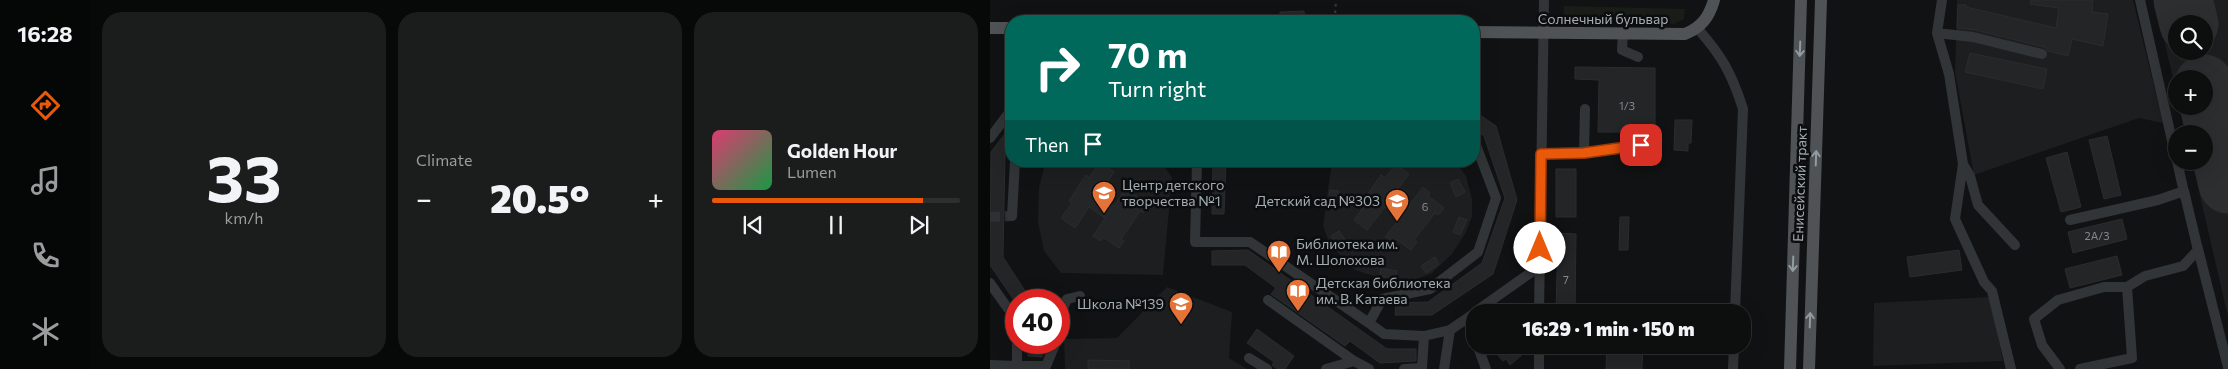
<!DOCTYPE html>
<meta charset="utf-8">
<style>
body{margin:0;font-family:Commissioner,sans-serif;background:#1b1c1c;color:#f1f3f6;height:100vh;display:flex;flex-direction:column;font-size:19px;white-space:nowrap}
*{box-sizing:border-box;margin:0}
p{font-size:16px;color:#9a9c9e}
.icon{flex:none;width:28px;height:28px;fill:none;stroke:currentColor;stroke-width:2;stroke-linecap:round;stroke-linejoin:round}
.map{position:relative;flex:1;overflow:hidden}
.drawer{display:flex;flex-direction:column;gap:12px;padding:12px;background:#070808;width:900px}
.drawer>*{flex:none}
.banner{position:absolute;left:15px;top:15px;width:475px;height:152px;border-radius:20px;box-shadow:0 5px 20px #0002,0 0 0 1px #2d2e2e;background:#00695c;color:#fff;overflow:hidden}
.tools{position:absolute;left:1178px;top:15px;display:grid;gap:10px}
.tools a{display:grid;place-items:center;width:45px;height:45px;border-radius:50%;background:#0d0e0e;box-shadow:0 5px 20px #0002,0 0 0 1px #2d2e2e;font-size:25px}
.speed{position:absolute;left:15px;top:289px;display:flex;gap:10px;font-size:25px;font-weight:700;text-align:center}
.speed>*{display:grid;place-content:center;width:65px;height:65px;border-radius:50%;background:#0d0e0e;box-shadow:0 5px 20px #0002,0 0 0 1px #2d2e2e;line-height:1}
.speed .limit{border:8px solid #d22;background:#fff;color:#111}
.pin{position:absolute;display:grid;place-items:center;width:42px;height:42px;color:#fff;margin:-21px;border-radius:10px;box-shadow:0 2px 8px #0006}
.me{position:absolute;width:55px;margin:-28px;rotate:0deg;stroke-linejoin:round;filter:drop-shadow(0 0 4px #0008)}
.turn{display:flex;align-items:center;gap:18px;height:105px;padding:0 20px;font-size:22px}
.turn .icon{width:65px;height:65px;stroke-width:2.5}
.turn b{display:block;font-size:35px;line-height:42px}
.then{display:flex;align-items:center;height:48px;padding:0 20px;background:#0003;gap:10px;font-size:19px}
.big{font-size:38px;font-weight:800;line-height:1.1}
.drawer .widget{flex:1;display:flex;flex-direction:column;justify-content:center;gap:8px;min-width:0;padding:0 18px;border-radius:20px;background:#1b1c1c}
.drawer .dial{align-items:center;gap:0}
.dial b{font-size:65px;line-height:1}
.song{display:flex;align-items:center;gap:15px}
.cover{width:60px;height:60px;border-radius:8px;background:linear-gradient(135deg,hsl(340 70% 55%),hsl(140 70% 35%))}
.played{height:5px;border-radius:2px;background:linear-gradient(90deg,#ea580c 85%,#2d2e2e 85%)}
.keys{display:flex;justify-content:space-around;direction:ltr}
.heat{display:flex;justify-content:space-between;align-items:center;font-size:28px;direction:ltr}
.drawer .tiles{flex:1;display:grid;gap:12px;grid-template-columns:repeat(3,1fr)}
.trip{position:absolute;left:476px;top:304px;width:285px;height:50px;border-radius:20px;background:#0d0e0e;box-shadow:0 5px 20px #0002,0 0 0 1px #2d2e2e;font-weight:800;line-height:50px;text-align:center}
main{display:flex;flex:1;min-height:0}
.tabs{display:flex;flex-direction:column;width:90px;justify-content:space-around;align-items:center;background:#050606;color:#9a9c9e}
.tabs .icon{width:35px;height:35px}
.tabs .current{color:#ea580c}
.tabs b{font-size:22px;color:#f1f3f6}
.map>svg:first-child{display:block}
</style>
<main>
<nav class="tabs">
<b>16:28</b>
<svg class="icon current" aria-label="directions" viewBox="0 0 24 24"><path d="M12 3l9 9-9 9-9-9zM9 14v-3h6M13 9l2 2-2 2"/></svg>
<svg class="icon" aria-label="music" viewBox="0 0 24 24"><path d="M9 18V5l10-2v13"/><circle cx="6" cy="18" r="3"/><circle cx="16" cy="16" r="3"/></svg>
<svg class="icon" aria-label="phone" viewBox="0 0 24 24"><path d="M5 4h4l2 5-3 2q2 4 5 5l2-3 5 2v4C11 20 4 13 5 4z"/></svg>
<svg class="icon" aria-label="climate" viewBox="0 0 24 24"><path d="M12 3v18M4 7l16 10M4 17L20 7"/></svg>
</nav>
<section class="drawer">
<div class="tiles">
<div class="widget dial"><b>33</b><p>km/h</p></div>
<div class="widget"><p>Climate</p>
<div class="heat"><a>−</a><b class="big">20.5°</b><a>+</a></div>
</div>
<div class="widget">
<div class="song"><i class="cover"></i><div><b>Golden Hour</b><p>Lumen</p></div></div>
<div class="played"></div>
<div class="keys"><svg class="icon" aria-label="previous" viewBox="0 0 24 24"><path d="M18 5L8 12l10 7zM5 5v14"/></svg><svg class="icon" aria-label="pause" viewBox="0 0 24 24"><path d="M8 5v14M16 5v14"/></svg><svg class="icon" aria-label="next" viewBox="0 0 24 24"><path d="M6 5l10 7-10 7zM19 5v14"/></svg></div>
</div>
</div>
</section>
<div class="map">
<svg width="1238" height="369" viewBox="0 0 1238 369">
<rect width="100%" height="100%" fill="#111213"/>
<path fill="#1d1e1f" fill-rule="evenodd" d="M967 0H1143L1173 123 1149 118 984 175 965 72Z
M1165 0H1238V317L1202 161H1214V134H1196L1190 106H1214V79H1186V92ZM1186 24H1214V51H1186Z
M56 161H170L182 177 173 275 71 273 54 251 48 222 49 187Z
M342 161H465L476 176 482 199V217L475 234 462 254 442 273 412 285 365 270 340 245 333 226Z
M177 287 242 312 239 358 257 369H75L74 339 127 338Z
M1000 297 1013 361 883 366 884 303Z"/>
<path fill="#191d18" d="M574 6 695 9 694 19 684 24 574 20Z"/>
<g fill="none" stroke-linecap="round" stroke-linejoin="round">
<path stroke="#2c2e30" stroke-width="59" d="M1193 0 1199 24
M1214 84 1238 184"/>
</g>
<path fill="#242527" stroke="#2b2c2e" d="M1041 0H1103L1102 12 1118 14 1113 46 1082 39 1078 56 1058 51 1054 47 985 30 967 28 968 5H976V7L1066 28 1069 8 1040 4Z
M314 11 315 21H290V12Z
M980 53 1057 69 1053 89 975 72Z
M585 67 665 68V132H608L609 80 585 79Z
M484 111 506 126 527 200 503 274 442 315H405L406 303 438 302 492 263 515 198 494 136 484 129Z
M685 120H702L701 143H698V151L684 150Z
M21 126V146L15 155 13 257 41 300H24L0 265 1 152Z
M1117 136 1131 195 1114 199 1099 140Z
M1077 152 1091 207 1071 212 1056 158Z
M223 161H236L234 214H222Z
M110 162 124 172 108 195 124 206 138 185 146 191 143 194 159 205 153 213 150 211 138 229 131 239 134 241 129 248 113 237 111 241 103 236 115 218 99 207 85 228 71 218 82 203 79 201 96 175 99 178Z
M406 164 419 174 402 197 417 208 433 187 440 193 438 196 454 208 448 215 445 213 424 240 427 242 421 250 406 239 403 243 395 237 410 218 395 207 377 230 364 220 376 204 373 201 391 175 395 178Z
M566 169H586V217H566Z
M468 179 475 192 466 197 460 183Z
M340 190 349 191 346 208 337 206Z
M469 217 477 220 470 235 463 232Z
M630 217H639L638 250H629Z
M1132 219 1137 239 1083 253 1078 232Z
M349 231 359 245 351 250 341 236Z
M568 233 586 234 585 312H566Z
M258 250 397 349H426V361L390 363 360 341 355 346 281 294 286 288 255 265H222V251Z
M969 250 972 270 920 277 917 257Z
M1127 256 1132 275 1080 288 1075 269Z
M445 257 449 264 436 273 431 266Z
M391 268 407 271 405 279 390 276Z
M267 329 304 356 295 369H287L282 365 284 362 257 343Z
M39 342H53L52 357 38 356Z
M499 345H525L533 354 520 365 516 359 513 361Z
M617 345H653L652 369H616Z
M98 360 139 361V369H98Z"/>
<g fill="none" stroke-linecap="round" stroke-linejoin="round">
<path stroke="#2e3133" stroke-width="10" stroke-dasharray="10 5" stroke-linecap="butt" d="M0 217 22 216"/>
<path stroke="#393c3e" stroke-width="2" stroke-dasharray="2.5 4" stroke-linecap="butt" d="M337 21 345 17 346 0"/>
<path stroke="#323537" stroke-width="10" d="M952 0 947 33 959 74 973 164 965 219 994 282 1002 291 1021 369
M1150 0 1186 158
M708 29C732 56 742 74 753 109L745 312
M633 33 632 50 648 57
M947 33 983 37 1052 54
M0 138 21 110
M594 153 595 109
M551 154 594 153 651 145
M207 161 205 242H260L379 323
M1187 161 1195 197
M973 164 980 176 988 205 1025 245
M22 216 25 161
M1207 245 1238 367
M0 283 26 320
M278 300 364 361 379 369
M485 312 550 266
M549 312 554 0
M69 328 74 306 77 299 90 296
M460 330 434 336 394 334 379 323 392 299 440 289 488 252 506 198 484 140
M488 347 496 369
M259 358 277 369
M0 365 27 366V342
M27 366H56L66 342
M336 369 364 361
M414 369 432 368 434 336
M454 369 460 330 485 313
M549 369V345
M743 369 744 345
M1070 369 1052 345 1044 319 1068 300 1114 287H1137L1155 276 1193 266 1208 250 1194 191 1168 200 1080 220
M1090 369 1142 358 1137 287"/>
<path stroke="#4f5356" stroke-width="12" d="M0 28H21
M484 32 695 34C712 27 719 17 724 0
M800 369 811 0
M819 369 831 0"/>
</g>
<defs><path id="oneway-shaft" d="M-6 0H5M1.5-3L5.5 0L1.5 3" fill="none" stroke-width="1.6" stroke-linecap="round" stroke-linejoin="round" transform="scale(1.25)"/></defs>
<g stroke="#929ba0">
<use href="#oneway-shaft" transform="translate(810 49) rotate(92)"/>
<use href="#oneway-shaft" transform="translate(826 158) rotate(-88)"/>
<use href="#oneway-shaft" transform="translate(803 264) rotate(92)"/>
<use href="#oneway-shaft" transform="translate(820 320) rotate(-88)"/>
</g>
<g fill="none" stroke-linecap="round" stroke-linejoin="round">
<defs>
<path id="route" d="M550 248 551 154 594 153 651 145"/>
</defs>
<use href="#route" stroke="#983908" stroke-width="12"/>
<use href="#route" stroke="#ea580c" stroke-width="9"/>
</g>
<defs>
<symbol id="school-pin" viewBox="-11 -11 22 30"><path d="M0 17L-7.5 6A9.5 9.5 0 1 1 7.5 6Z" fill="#e57237" stroke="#0c0d0e"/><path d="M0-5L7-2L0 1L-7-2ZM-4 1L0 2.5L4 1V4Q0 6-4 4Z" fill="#fff"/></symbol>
<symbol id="library-pin" viewBox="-11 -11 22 30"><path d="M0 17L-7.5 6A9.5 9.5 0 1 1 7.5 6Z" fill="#e57237" stroke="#0c0d0e"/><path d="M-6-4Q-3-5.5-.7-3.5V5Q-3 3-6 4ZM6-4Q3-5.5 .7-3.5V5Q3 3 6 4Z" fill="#fff"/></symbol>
</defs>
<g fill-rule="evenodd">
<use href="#school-pin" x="100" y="179" width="28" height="38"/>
<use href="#school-pin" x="393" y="187" width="28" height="38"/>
<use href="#library-pin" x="275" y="238" width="28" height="38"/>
<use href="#library-pin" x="294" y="277" width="28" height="38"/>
<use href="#school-pin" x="177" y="290" width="28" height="38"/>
</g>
<g text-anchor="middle" stroke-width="5" stroke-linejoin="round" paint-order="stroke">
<g font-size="11" fill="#828a8e">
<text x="637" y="110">1/3</text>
<text x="435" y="211">6</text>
<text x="1107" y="240">2А/3</text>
<text x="576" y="284">7</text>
</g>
<g font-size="14" fill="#a3adb2" stroke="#0c0d0e">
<text x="613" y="24">Солнечный бульвар</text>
<text transform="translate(810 184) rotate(-88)" y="5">Енисейский тракт</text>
</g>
<g font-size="14" fill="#a3adb2" stroke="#0c0d0e" text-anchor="start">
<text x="132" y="190">Центр детского<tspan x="132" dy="16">творчества №1</tspan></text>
<text x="390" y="206" text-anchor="end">Детский сад №303</text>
<text x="306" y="249">Библиотека им.<tspan x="306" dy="16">М. Шолохова</tspan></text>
<text x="326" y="288">Детская библиотека<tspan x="326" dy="16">им. В. Катаева</tspan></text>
<text x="174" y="309" text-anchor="end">Школа №139</text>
</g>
</g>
</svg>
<div class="tools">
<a><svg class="icon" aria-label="search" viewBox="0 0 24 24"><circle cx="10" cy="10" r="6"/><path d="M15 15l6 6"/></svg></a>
<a>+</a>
<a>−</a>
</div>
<div class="speed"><div class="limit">40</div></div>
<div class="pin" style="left:651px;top:145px;background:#d93025"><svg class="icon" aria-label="arrive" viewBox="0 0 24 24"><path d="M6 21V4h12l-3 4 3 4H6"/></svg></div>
<svg class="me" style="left:550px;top:248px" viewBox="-20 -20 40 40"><circle r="19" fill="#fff"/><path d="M0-13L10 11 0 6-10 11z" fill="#ea580c"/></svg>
<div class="trip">16:29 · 1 min · 150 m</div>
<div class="banner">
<div class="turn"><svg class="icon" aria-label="right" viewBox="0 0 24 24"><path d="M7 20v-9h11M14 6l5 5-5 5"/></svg><div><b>70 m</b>Turn right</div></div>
<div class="then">Then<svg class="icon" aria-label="arrive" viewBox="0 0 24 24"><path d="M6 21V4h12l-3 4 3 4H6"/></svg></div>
</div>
</div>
</main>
